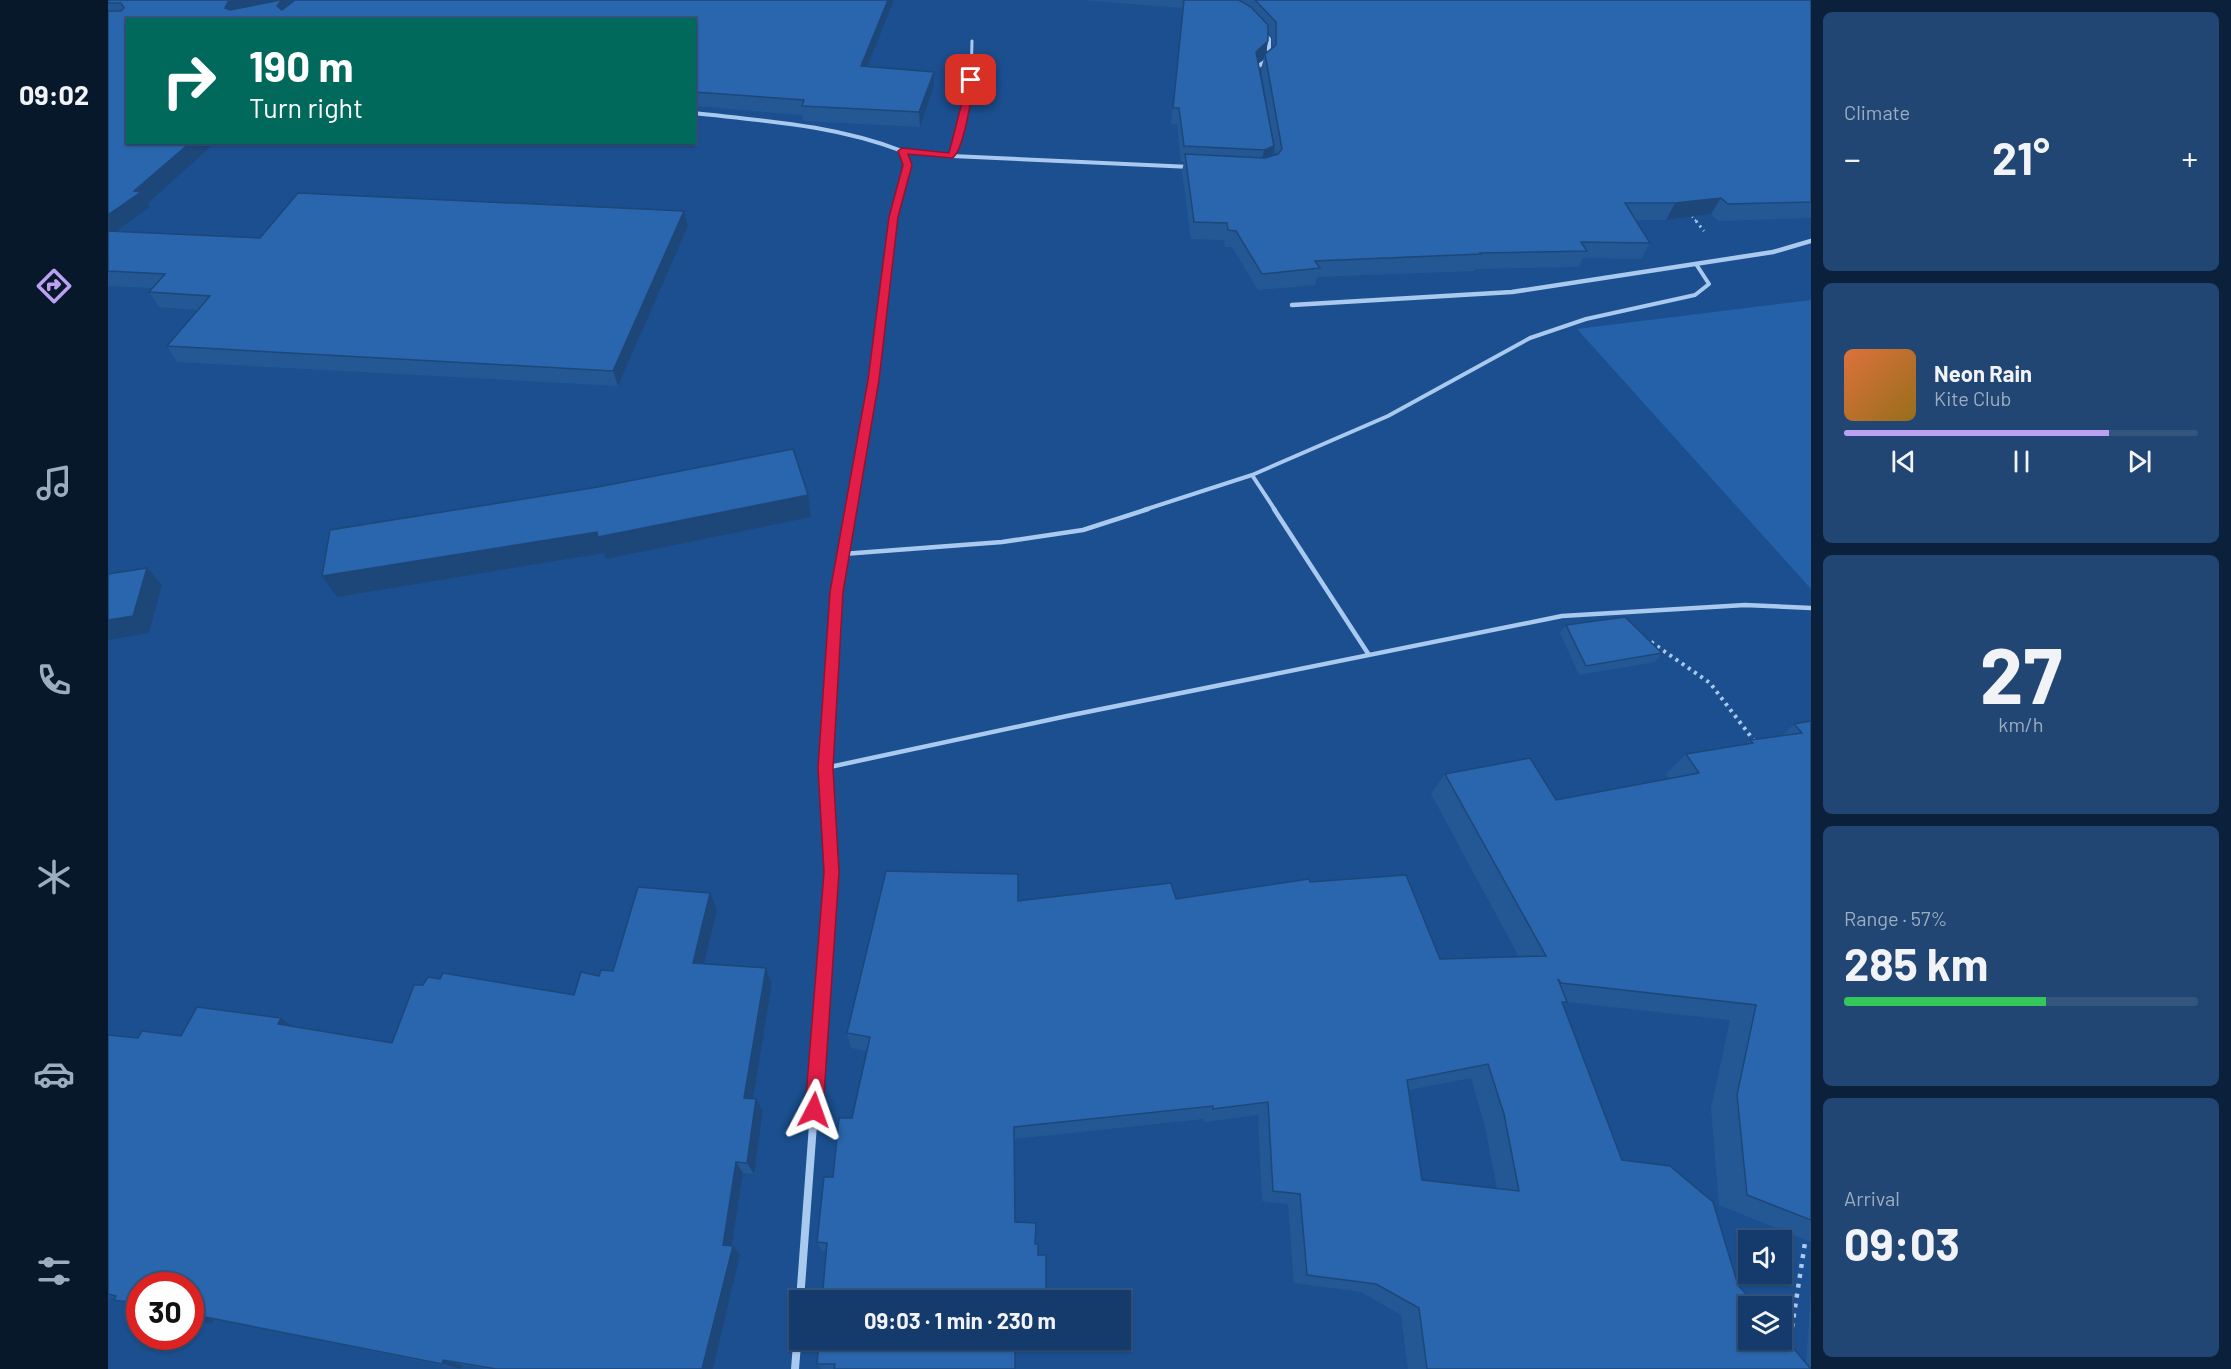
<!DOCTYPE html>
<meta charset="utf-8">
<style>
body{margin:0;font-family:Barlow,sans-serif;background:#214673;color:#f1f3f6;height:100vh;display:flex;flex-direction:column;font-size:22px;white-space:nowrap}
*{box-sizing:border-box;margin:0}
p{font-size:20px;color:#9dadc1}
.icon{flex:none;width:33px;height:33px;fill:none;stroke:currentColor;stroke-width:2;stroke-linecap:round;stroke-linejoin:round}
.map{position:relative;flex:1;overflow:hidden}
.panel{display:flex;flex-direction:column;gap:12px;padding:12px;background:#0b203b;width:420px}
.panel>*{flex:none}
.top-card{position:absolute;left:18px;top:18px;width:570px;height:126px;border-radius:0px;box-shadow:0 2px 4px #0004,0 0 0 2px #33557e;background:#00695c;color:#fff;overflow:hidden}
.buttons{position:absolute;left:1630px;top:1230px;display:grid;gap:12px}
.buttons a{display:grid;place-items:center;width:54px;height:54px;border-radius:0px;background:#143b6b;box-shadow:0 2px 4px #0004,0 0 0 2px #33557e;font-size:30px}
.speed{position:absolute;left:18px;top:1272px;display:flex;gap:12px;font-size:30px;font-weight:700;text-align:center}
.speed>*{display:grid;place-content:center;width:78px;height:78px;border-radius:50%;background:#143b6b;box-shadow:0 2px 4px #0004,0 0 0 2px #33557e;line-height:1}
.speed .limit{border:9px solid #d22;background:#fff;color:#111}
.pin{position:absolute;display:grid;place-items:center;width:51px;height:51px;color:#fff;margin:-26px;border-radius:12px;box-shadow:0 3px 9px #0006}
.me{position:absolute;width:66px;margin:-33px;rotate:4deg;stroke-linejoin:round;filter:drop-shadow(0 0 4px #0008)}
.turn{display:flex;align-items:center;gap:21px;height:126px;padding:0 24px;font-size:27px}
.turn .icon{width:78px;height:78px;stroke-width:2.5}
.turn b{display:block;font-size:42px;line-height:51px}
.big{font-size:45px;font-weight:700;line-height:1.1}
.panel .tile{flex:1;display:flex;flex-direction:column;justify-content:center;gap:9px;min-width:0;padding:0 21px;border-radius:9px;background:#214673}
.panel .dial{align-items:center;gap:0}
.dial b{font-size:78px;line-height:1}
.song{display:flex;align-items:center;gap:18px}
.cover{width:72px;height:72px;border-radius:9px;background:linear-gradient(135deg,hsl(20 70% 55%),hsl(40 70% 35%))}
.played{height:6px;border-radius:3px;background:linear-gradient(90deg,#bca0f2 75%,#33557e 75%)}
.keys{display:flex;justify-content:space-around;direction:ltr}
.heat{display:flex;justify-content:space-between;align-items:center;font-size:33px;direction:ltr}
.charge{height:9px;border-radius:4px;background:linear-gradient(90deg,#34c759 57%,#33557e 0)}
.trip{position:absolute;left:681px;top:1290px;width:342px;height:60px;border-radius:0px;background:#143b6b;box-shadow:0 2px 4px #0004,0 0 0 2px #33557e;font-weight:700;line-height:60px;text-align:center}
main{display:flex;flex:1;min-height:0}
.tab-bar{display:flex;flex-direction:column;width:108px;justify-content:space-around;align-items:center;background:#08182b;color:#9dadc1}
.tab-bar .icon{width:42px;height:42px}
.tab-bar .active{color:#bca0f2}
.tab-bar b{font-size:27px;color:#f1f3f6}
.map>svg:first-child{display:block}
</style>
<main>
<nav class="tab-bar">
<b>09:02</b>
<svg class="icon active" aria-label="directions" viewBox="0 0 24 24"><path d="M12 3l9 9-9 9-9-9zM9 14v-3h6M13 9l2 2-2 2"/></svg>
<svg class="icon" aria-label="music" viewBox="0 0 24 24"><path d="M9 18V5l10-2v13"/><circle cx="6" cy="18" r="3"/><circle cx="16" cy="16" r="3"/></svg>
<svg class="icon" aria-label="phone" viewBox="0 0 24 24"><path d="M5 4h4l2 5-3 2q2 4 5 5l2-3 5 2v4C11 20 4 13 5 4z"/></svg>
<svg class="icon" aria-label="climate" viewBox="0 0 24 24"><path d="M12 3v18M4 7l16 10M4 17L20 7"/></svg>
<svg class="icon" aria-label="car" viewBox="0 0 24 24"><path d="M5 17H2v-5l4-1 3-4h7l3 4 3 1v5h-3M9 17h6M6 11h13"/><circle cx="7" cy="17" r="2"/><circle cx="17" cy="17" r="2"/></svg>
<svg class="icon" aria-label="filters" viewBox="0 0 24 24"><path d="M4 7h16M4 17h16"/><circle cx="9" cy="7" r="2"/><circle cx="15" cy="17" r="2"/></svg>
</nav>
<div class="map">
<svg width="1703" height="1369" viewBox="0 0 1703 1369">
<rect width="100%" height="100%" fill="#1b4f8f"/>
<path fill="#2461a8" d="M1703 300V589L1469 329Z"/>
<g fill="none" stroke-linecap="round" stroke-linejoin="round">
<path stroke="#a9c9ee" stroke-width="2" stroke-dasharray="1.5 3" stroke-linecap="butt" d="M1581 213 1589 222"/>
<path stroke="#a9c9ee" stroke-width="3" stroke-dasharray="2 4" stroke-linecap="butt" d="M1588 221 1596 231"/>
<path stroke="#a9c9ee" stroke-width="4" stroke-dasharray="3 4.5" stroke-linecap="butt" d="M1543 642 1602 683 1647 742"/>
<path stroke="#a9c9ee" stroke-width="4.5" stroke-dasharray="4 6" stroke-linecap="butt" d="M1681 1347 1698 1236"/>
<path stroke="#a9c9ee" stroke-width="3" d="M844 156 863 80 864 41"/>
<path stroke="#a9c9ee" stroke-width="4" d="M1144 475 1167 510
M1036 510 1144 475 1280 416 1422 338 1478 319 1587 295 1601 284 1588 264"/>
<path stroke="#a9c9ee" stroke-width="4.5" d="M1166 509 1261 655
M735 554 894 542 975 530 1040 509
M717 768 959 716 1454 616 1637 605 1703 608"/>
<path stroke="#a9c9ee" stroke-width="4" d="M1149 70V67L1161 59V39L1156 34
M586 113C657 121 727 125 794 151L800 165 785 222
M794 151 844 156 1083 167"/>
<path stroke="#a9c9ee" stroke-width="4.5" d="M1184 305 1404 292 1665 252 1703 241
M742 510 765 380 785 221"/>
<path stroke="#a9c9ee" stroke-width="6" d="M723 884 717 768 728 592 743 509"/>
<path stroke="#a9c9ee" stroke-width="8" d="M692 1300 723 883
M687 1369 692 1307"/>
</g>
<path fill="#245895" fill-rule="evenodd" d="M0 0H786L759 67 826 72V86L812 127 695 121 694 115 586 106V20H20L40 203 42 207 8 231 152 238 576 211 580 226 510 386 69 362 59 346 90 310 51 307 41 292 44 288 0 286Z
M974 0H1703V218L1611 221 1603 214 1558 220H1528L1542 243 1533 259 1475 258 1471 267 1367 269 1366 271 1209 277 1207 285 1150 290 1124 247H1117L1116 240 1083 239 1074 171 1076 162H1073L1069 124H1063L1075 8ZM1160 32 1164 37 1165 48 1158 53 1160 41ZM1156 58 1153 69 1168 155 1164 156 1150 63Z
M1458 625 1554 653 1547 662 1471 675 1452 633Z
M1703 721V1242L1611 1205 1603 1108 1622 1020 1459 1002 1455 1005 1514 1160 1630 1285 1698 1364 1703 1290V1369H1300L1293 1315 1253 1292 1186 1283 1180 1204 1154 1201 1150 1115 1097 1122 1096 1119 906 1139 719 1251H714L709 1242 725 1177 744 1118 759 1051 743 1048 739 1033 910 901 1068 899 1202 882 1332 959 1411 957 1323 794 1337 774 1448 800 1561 779 1558 774 1578 754 1638 744 1642 740 1674 736 1686 724ZM1363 1078 1377 1127 1389 1189 1314 1180 1301 1090Z
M609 910 597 964 658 968 664 984 645 1099 655 1111 646 1174 635 1173 624 1246 632 1255 605 1369H379L354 1365 352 1369 106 1319 104 1324 82 1319V1286H32V1306L6 1300 7 1298 0 1296V1035L30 1038 73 1036 173 1018 186 1027 284 1043 315 985 332 979 466 995 491 976 505 971Z
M711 1340H938L935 1345H907V1369H714L709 1364Z"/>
<path fill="#1d4779" d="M132 0H197L194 2 177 6 181 13 127 16 117 8 120 2Z
M780 0H786L754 80 753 66Z
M1160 41 1157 56V54L1156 58 1145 68 1148 52Z
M826 72V86L812 127 811 112Z
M83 142H108L40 203 42 207 0 237V215Z
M1166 146 1163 162 1153 166 1156 150Z
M1613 198 1603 214 1558 220 1567 203Z
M576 211 580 226 510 386 505 371Z
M700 495 703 517 498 559 496 553 229 597 214 576 489 532Z
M39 568 54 585 41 633 0 640V620Z
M602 893 609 910 593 979 585 963Z
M658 968 664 984 643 1111 636 1098Z
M173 1018 194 1032 170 1024Z
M648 1099 655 1111 646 1174 639 1163Z
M628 1162 635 1173 623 1252 625 1246 632 1255 605 1369H594Z
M82 1314 106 1319 104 1324 82 1319Z
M335 1360 354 1365 352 1369 334 1364Z"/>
<path fill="#2a66ad" stroke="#1d4779" stroke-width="1.5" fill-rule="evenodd" d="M0 0H132L120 2 117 8 122 10 173 0H174L169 6 174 10 187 0H780L753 66 826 72 811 112 694 106 696 100 586 92V20H20V142H83L26 191 33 192 0 215V11H13L16 8 13 3H0Z
M1076 0H1131L1143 7 1160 25V41L1148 52 1166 146 1156 150 1076 146 1071 108H1065Z
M1147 0H1703V202L1620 204 1613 198 1567 203H1517L1542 243 1473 242 1479 251 1372 253 1373 254 1207 261 1212 268 1154 274 1128 231 1120 230 1119 223 1086 222 1077 154 1157 158 1170 154 1174 149 1157 54 1168 45V22Z
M190 193 576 211 505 371 59 346 102 296 41 292 57 274 0 271V231L152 238Z
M685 449 700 495 490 537 489 532 214 576 222 530 490 487Z
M39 568 25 616 0 620V574Z
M1517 617 1554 653 1478 666 1458 625Z
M1703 721V1220L1639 1195 1629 1095 1648 1005 1453 983 1450 979 1459 1002H1454L1514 1160 1562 1166 1605 1202 1630 1285 1649 1306H1641V1340H1674V1335L1703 1369H1319L1311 1308 1268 1284 1199 1275 1192 1194 1165 1191 1160 1102 1105 1109V1106L906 1127 907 1222 928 1223 927 1244H930V1255H938V1300H714L719 1243 709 1242 716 1177H725L731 1118H744L762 1037 739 1033 778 871 910 874V901L1063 883 1068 899 1201 879 1202 882 1298 875 1332 959 1438 956 1337 774 1422 758 1448 800 1591 773 1578 754 1645 743 1642 740 1694 733 1686 724ZM1380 1064 1396 1114 1411 1191 1314 1180 1299 1080Z
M530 887 602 893 585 963 658 968 636 1098 648 1099 639 1163 628 1162 615 1245 625 1246 594 1369H388L335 1360 334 1364 82 1314V1286H32V1304L6 1300 8 1296 0 1294V1035L30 1038 34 1031 73 1036 89 1007 173 1018 170 1024 284 1043 306 985H315L320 977 332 979 335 973 466 995 473 972 491 976 493 970 505 971Z
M711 1340H907V1369H726L727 1364H709Z"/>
<path fill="#e11d48" stroke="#92132f" stroke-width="1.5" d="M860 79 867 80C863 96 856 152 844 158L800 154 804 165 790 217 771 380 735 592 725 768 731 872 715 1110 712 1116 706 1119 700 1116 697 1110 716 872 710 768 722 592 760 380 781 217 795 165 790 151 794 148 841 153Z"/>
</svg>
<div class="buttons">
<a><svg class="icon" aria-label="sound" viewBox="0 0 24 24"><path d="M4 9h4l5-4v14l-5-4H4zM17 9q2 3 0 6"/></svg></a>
<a><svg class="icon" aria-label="layers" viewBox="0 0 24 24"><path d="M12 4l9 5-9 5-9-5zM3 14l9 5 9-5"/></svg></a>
</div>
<div class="speed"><div class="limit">30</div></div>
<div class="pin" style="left:863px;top:80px;background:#d93025"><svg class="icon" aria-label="arrive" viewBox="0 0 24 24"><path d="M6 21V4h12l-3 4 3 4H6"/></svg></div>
<svg class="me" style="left:706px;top:1110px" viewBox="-20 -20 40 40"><path d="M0-17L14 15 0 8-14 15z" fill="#e11d48" stroke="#fff" stroke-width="4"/></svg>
<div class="trip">09:03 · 1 min · 230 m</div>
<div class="top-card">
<div class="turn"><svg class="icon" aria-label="right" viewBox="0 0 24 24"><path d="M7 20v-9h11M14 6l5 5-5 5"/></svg><div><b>190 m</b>Turn right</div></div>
</div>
</div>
<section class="panel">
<div class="tile"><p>Climate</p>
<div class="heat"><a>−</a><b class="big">21°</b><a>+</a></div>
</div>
<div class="tile">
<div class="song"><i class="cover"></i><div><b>Neon Rain</b><p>Kite Club</p></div></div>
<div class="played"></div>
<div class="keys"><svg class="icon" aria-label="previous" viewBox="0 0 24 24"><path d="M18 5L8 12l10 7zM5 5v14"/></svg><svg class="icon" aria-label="pause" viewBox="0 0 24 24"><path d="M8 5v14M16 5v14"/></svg><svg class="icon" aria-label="next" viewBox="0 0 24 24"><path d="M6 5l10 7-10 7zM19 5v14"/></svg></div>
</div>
<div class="tile dial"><b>27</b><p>km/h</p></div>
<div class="tile"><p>Range · 57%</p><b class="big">285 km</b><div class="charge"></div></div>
<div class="tile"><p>Arrival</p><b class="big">09:03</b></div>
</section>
</main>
